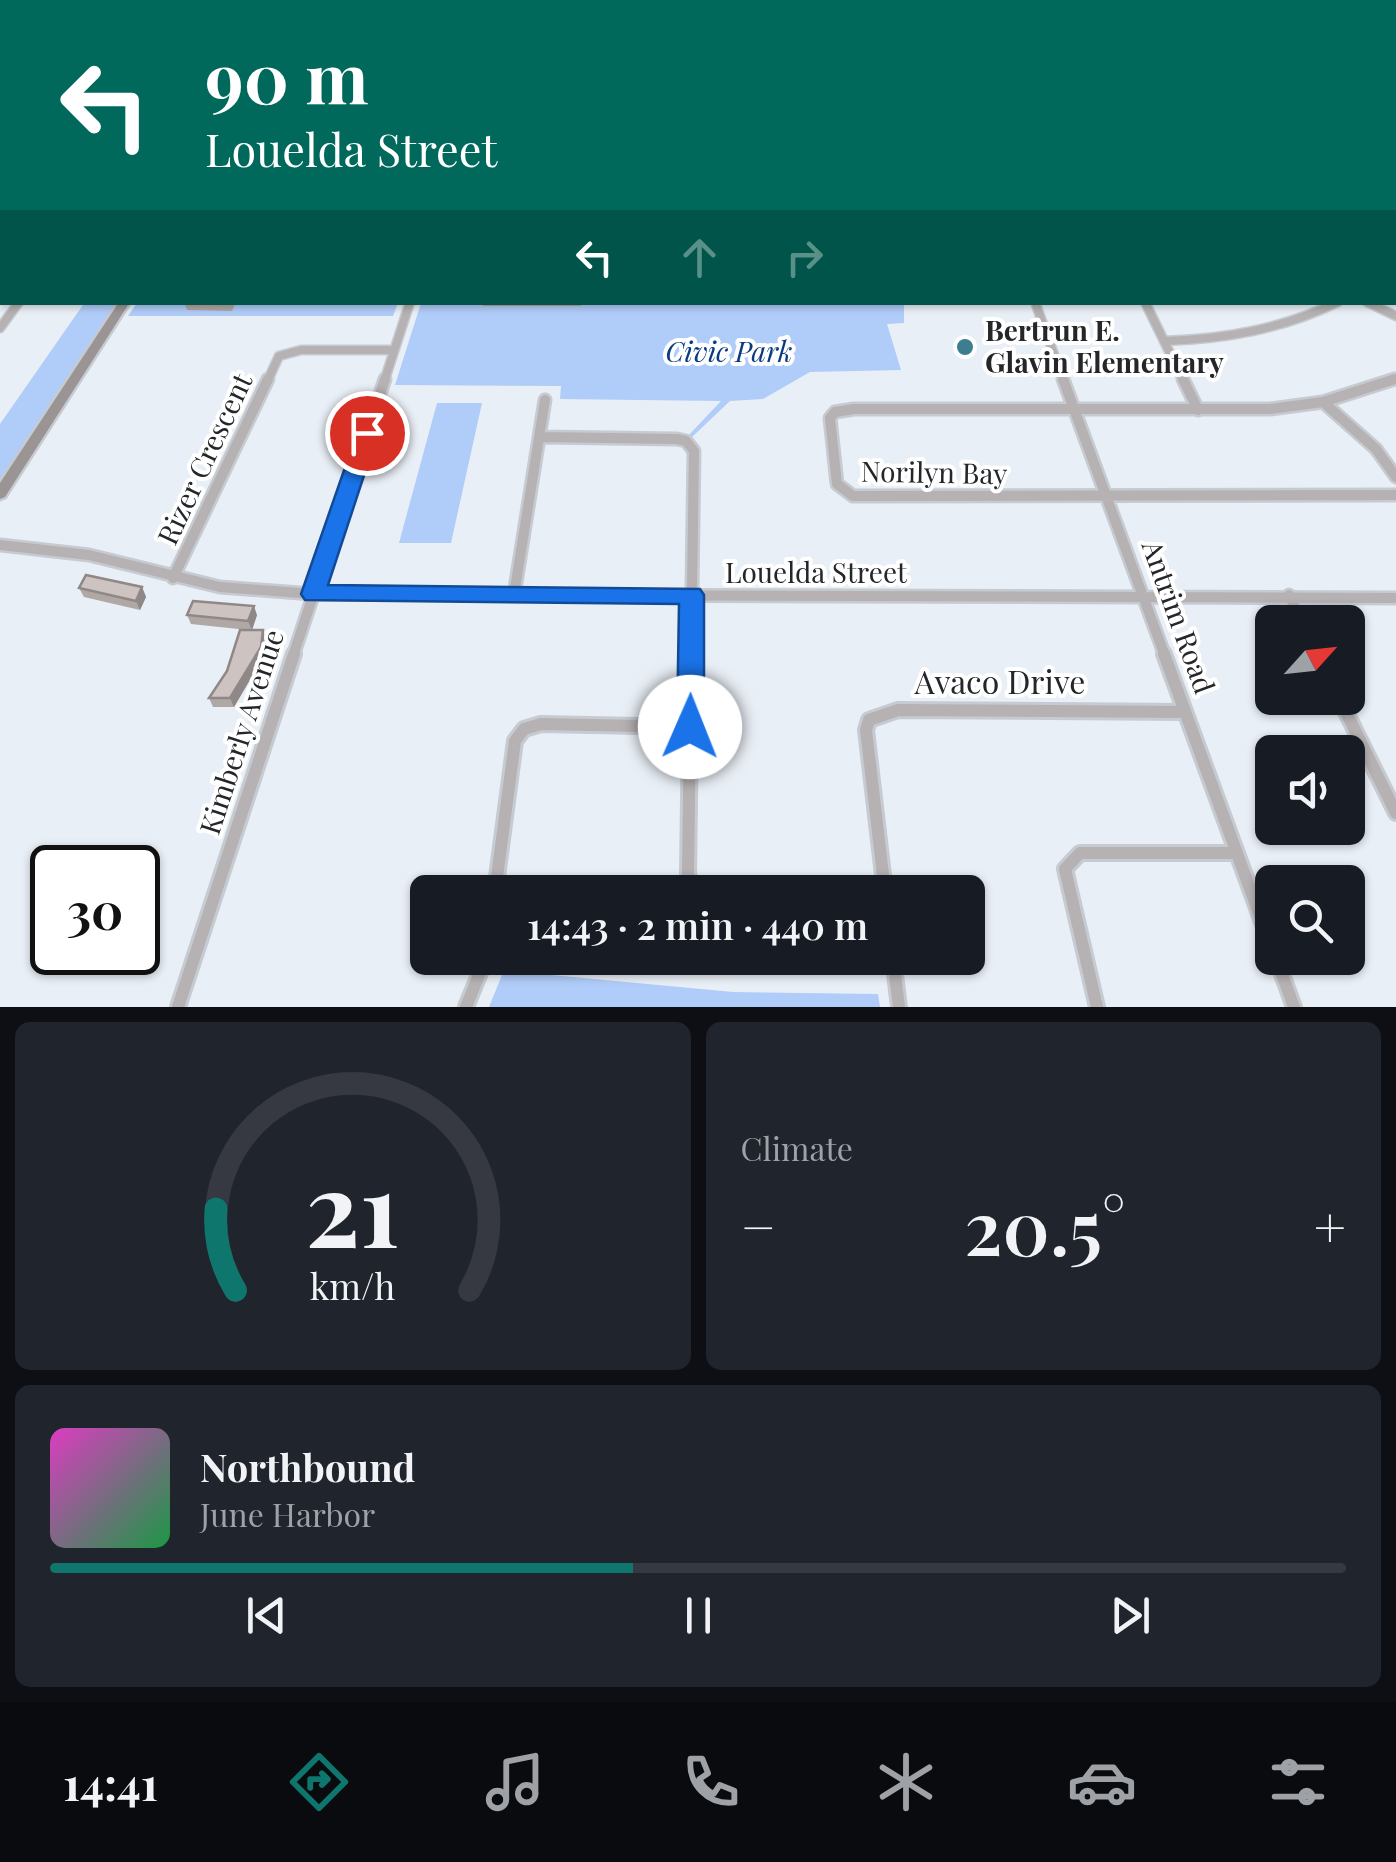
<!DOCTYPE html>
<meta charset="utf-8">
<style>
body{margin:0;font-family:"Playfair Display",serif;background:#20242c;color:#f1f3f6;height:100vh;display:flex;flex-direction:column;font-size:38px;white-space:nowrap}
*{box-sizing:border-box;margin:0}
p{font-size:32px;color:#9ea1a6}
.icon{flex:none;width:55px;height:55px;fill:none;stroke:currentColor;stroke-width:2;stroke-linecap:round;stroke-linejoin:round}
.map{position:relative;height:1007px;overflow:hidden}
.side{display:flex;flex-direction:column;gap:15px;padding:15px;background:#0d0f14;flex:1}
.side>*{flex:none}
.hud{position:absolute;left:0px;top:0px;width:1398px;height:305px;box-shadow:0 2px 8px #0004;background:#00695c;color:#fff;overflow:hidden}
.needle{width:65px;rotate:63deg}
.controls{position:absolute;left:1255px;top:605px;display:grid;gap:20px}
.controls a{display:grid;place-items:center;width:110px;height:110px;border-radius:15px;background:#171b24;box-shadow:0 2px 8px #0004;font-size:50px}
.speed{position:absolute;left:30px;top:845px;display:flex;gap:20px;font-size:50px;font-weight:700;text-align:center}
.speed>*{display:grid;place-content:center;width:130px;height:130px;border-radius:50%;background:#171b24;box-shadow:0 2px 8px #0004;line-height:1}
.speed .limit{border:5px solid #111;border-radius:15px;background:#fff;color:#111}
.pin{position:absolute;display:grid;place-items:center;width:85px;height:85px;color:#fff;margin:-42px;border:5px solid #fff;border-radius:50%;box-shadow:0 2px 10px #0007}
.me{position:absolute;width:110px;margin:-55px;rotate:1deg;stroke-linejoin:round;filter:drop-shadow(0 0 8px #0008)}
.turn{display:flex;align-items:center;gap:35px;height:210px;padding:0 40px;font-size:45px}
.turn .icon{width:130px;height:130px;stroke-width:2.5}
.turn b{display:block;font-size:70px;line-height:85px}
.lanes{display:flex;align-items:center;height:95px;padding:0 40px;background:#0003;justify-content:center;gap:50px;direction:ltr}
.lanes .off{opacity:.35}
.big{font-size:75px;font-weight:600;line-height:1.1}
.side .tile{flex:1;display:flex;flex-direction:column;justify-content:center;gap:15px;min-width:0;padding:0 35px;border-radius:15px;background:#20242c}
.side .dial{align-items:center;gap:0}
.dial svg{height:260px;overflow:visible;fill:none;stroke:#363941;stroke-width:7;stroke-linecap:round;text-anchor:middle}
.dial text{fill:#f1f3f6;stroke:none}
.song{display:flex;align-items:center;gap:30px}
.cover{width:120px;height:120px;border-radius:15px;background:linear-gradient(135deg,hsl(310 70% 55%),hsl(140 70% 35%))}
.played{height:10px;border-radius:5px;background:linear-gradient(90deg,#0f766e 45%,#363941 45%)}
.keys{display:flex;justify-content:space-around;direction:ltr}
.heat{display:flex;justify-content:space-between;align-items:center;font-size:55px;direction:ltr}
.side .tiles{flex:1;display:grid;gap:15px;grid-template-columns:1fr 1fr}
.tile:last-child{grid-column:span 2}
.trip{position:absolute;left:410px;top:875px;width:575px;height:100px;border-radius:15px;background:#171b24;box-shadow:0 2px 8px #0004;font-weight:600;line-height:100px;text-align:center}
.tab-bar{display:flex;height:160px;justify-content:space-around;align-items:center;background:#090b0e;color:#9ea1a6}
.tab-bar .icon{width:70px;height:70px}
.tab-bar .active{color:#0f766e}
.tab-bar b{font-size:45px;color:#f1f3f6}
.map>svg:first-child{display:block}
</style>
<div class="map">
<svg width="1396" height="1007" viewBox="0 0 1396 1007">
<rect width="100%" height="100%" fill="#e9eff6"/>
<path fill="#b0ccf8" d="M85 302 117 303 0 480V424Z
M904 302V323L887 324 901 370 810 372 763 399 730 401 692 437 688 436 721 401 560 399 561 386 395 385 421 303Z
M137 303H398L393 316H128Z
M437 403H482L451 543H399Z
M509 971 733 992 878 994 880 1007H489L502 975Z"/>
<g fill="none" stroke-linecap="round" stroke-linejoin="round">
<defs>
<path id="minor-far3" d="M1011 0 1022 2"/>
<path id="minor-far2" d="M1035 302 1064 382
M1145 302 1184 382
M1367 302 1396 316
M0 328 19 302
M1164 341C1226 339 1282 329 1338 302
M267 382 279 356 301 350H394
M384 382 410 302
M1387 382 1396 379"/>
<path id="minor-far1" d="M1063 379 1165 656
M1183 379 1198 410
M1395 379 1323 402 1270 409H854L835 412 830 418 837 484 853 496 1396 495
M1323 402 1376 449 1396 477
M541 437 677 439 686 441 694 451 691 656
M0 545 89 555 220 587 313 594 1396 598
M173 578 268 379
M514 595 545 400
M1289 595 1302 622
M293 656 385 379"/>
<path id="minor" d="M691 654 688 874 693 888 700 892
M1164 654 1272 949
M1339 698 1396 813
M495 892 515 741 524 729 541 724 690 727
M885 892 866 730 869 720 898 710 1185 712
M893 958 899 1007
M1276 958 1294 1007
M178 1007 294 654
M466 1007 486 958
M1097 1007 1065 869 1080 853H1237"/>
<path id="tertiary" d="M505 0H511L510 2H504Z
M1395 158H1396V164H1395Z"/>
<path id="secondary" d="M318 0H326L324 2H318Z
M119 302H130L5 497 0 499V483Z"/>
</defs>
<use href="#minor-far3" stroke="#c6cbd1" stroke-width="9"/>
<use href="#minor-far2" stroke="#c6cbd1" stroke-width="11"/>
<use href="#minor-far1" stroke="#c6cbd1" stroke-width="15"/>
<use href="#minor" stroke="#c6cbd1" stroke-width="18"/>
<use href="#tertiary" stroke="#c6cbd1" stroke-width="6"/>
<use href="#secondary" stroke="#c6cbd1" stroke-width="5"/>
<use href="#minor-far3" stroke="#b6b1b2" stroke-width="6"/>
<use href="#minor-far2" stroke="#b6b1b2" stroke-width="8"/>
<use href="#minor-far1" stroke="#b6b1b2" stroke-width="10"/>
<use href="#minor" stroke="#b6b1b2" stroke-width="12"/>
<use href="#tertiary" fill="#b6b1b2" fill-rule="evenodd"/>
<use href="#secondary" fill="#9b9494" fill-rule="evenodd"/>
</g>
<path fill="#b0a8a5" d="M184 302H236L232 311 187 310Z
M483 302H581V306H483Z
M142 587 146 597 140 610 84 597 79 588Z
M187 615H257L252 630 266 639 264 656 234 707H213L209 698 227 671 248 630 191 624Z"/>
<path fill="#908886" d="M142 587 146 597 140 610 136 601Z
M254 606 257 615 252 630 248 621Z
M263 630 266 639 264 656 234 707 230 698Z"/>
<path fill="#cdc3c0" stroke="#908886" stroke-width="2.5" d="M86 575 142 587 136 601 79 588Z
M193 601 254 606 248 621 187 615Z
M240 630H263L261 647 230 698H209L227 671Z"/>
<path fill="#1a73e8" stroke="#114b97" stroke-width="2.5" d="M367 426 378 433 328 585 700 589 704 595V727L700 735 690 738 681 735 677 727 679 604 305 600 301 594 357 433Z"/>
<circle fill="#3c7e8f" stroke="#fff" stroke-width="4" cx="965" cy="347" r="10"/>
<g text-anchor="middle" stroke-width="8" stroke-linejoin="round" paint-order="stroke">
<g font-size="28" font-weight="bold" fill="#242629" stroke="#fff" text-anchor="start">
<text x="985" y="341">Bertrun E.<tspan x="985" dy="32">Glavin Elementary</tspan></text>
</g>
<g font-size="28" font-style="italic" fill="#093a82" stroke="#fff">
<text x="729" y="362">Civic Park</text>
</g>
<g font-size="28" fill="#242629" stroke="#fff">
<text transform="translate(205 459) rotate(-65)" y="10">Rizer Crescent</text>
<text transform="translate(934 473) rotate(1)" y="10">Norilyn Bay</text>
<text x="816" y="583">Louelda Street</text>
<text transform="translate(1178 617) rotate(70)" y="10">Antrim Road</text>
<text transform="translate(242 732) rotate(-72)" y="10">Kimberly Avenue</text>
</g>
<g font-size="32" fill="#242629" stroke="#fff">
<text x="1000" y="694">Avaco Drive</text>
</g>
</g>
</svg>
<div class="controls">
<a><svg class="needle" viewBox="-14 -14 28 28"><path d="M0-13l5 13h-10z" fill="#e53935"/><path d="M0 13l5-13h-10z" fill="#9ea1a6"/></svg></a>
<a><svg class="icon" aria-label="sound" viewBox="0 0 24 24"><path d="M4 9h4l5-4v14l-5-4H4zM17 9q2 3 0 6"/></svg></a>
<a><svg class="icon" aria-label="search" viewBox="0 0 24 24"><circle cx="10" cy="10" r="6"/><path d="M15 15l6 6"/></svg></a>
</div>
<div class="speed"><div class="limit">30</div></div>
<div class="pin" style="left:367px;top:433px;background:#d93025"><svg class="icon" aria-label="arrive" viewBox="0 0 24 24"><path d="M6 21V4h12l-3 4 3 4H6"/></svg></div>
<svg class="me" style="left:690px;top:727px" viewBox="-20 -20 40 40"><circle r="19" fill="#fff"/><path d="M0-13L10 11 0 6-10 11z" fill="#1a73e8"/></svg>
<div class="trip">14:43 · 2 min · 440 m</div>
<div class="hud">
<div class="turn"><svg class="icon" aria-label="left" viewBox="0 0 24 24"><path d="M17 20v-9H6M10 6l-5 5 5 5"/></svg><div><b>90 m</b>Louelda Street</div></div>
<div class="lanes"><svg class="icon" aria-label="left" viewBox="0 0 24 24"><path d="M17 20v-9H6M10 6l-5 5 5 5"/></svg><svg class="icon off" aria-label="ahead" viewBox="0 0 24 24"><path d="M12 20V5M6 11l6-6 6 6"/></svg><svg class="icon off" aria-label="right" viewBox="0 0 24 24"><path d="M7 20v-9h11M14 6l5 5-5 5"/></svg></div>
</div>
</div>
<section class="side">
<div class="tiles">
<div class="tile dial"><svg viewBox="0 0 100 80">
<path d="M14 69A42 42 0 1 1 86 69"/>
<path d="M14 69A42 42 0 0 1 8 44" stroke="#0f766e"/>
<text x="50" y="56" font-size="32" font-weight="700">21</text>
<text x="50" y="72" font-size="11">km/h</text>
</svg></div>
<div class="tile"><p>Climate</p>
<div class="heat"><a>−</a><b class="big">20.5°</b><a>+</a></div>
</div>
<div class="tile">
<div class="song"><i class="cover"></i><div><b>Northbound</b><p>June Harbor</p></div></div>
<div class="played"></div>
<div class="keys"><svg class="icon" aria-label="previous" viewBox="0 0 24 24"><path d="M18 5L8 12l10 7zM5 5v14"/></svg><svg class="icon" aria-label="pause" viewBox="0 0 24 24"><path d="M8 5v14M16 5v14"/></svg><svg class="icon" aria-label="next" viewBox="0 0 24 24"><path d="M6 5l10 7-10 7zM19 5v14"/></svg></div>
</div>
</div>
</section>
<nav class="tab-bar">
<b>14:41</b>
<svg class="icon active" aria-label="directions" viewBox="0 0 24 24"><path d="M12 3l9 9-9 9-9-9zM9 14v-3h6M13 9l2 2-2 2"/></svg>
<svg class="icon" aria-label="music" viewBox="0 0 24 24"><path d="M9 18V5l10-2v13"/><circle cx="6" cy="18" r="3"/><circle cx="16" cy="16" r="3"/></svg>
<svg class="icon" aria-label="phone" viewBox="0 0 24 24"><path d="M5 4h4l2 5-3 2q2 4 5 5l2-3 5 2v4C11 20 4 13 5 4z"/></svg>
<svg class="icon" aria-label="climate" viewBox="0 0 24 24"><path d="M12 3v18M4 7l16 10M4 17L20 7"/></svg>
<svg class="icon" aria-label="car" viewBox="0 0 24 24"><path d="M5 17H2v-5l4-1 3-4h7l3 4 3 1v5h-3M9 17h6M6 11h13"/><circle cx="7" cy="17" r="2"/><circle cx="17" cy="17" r="2"/></svg>
<svg class="icon" aria-label="filters" viewBox="0 0 24 24"><path d="M4 7h16M4 17h16"/><circle cx="9" cy="7" r="2"/><circle cx="15" cy="17" r="2"/></svg>
</nav>
